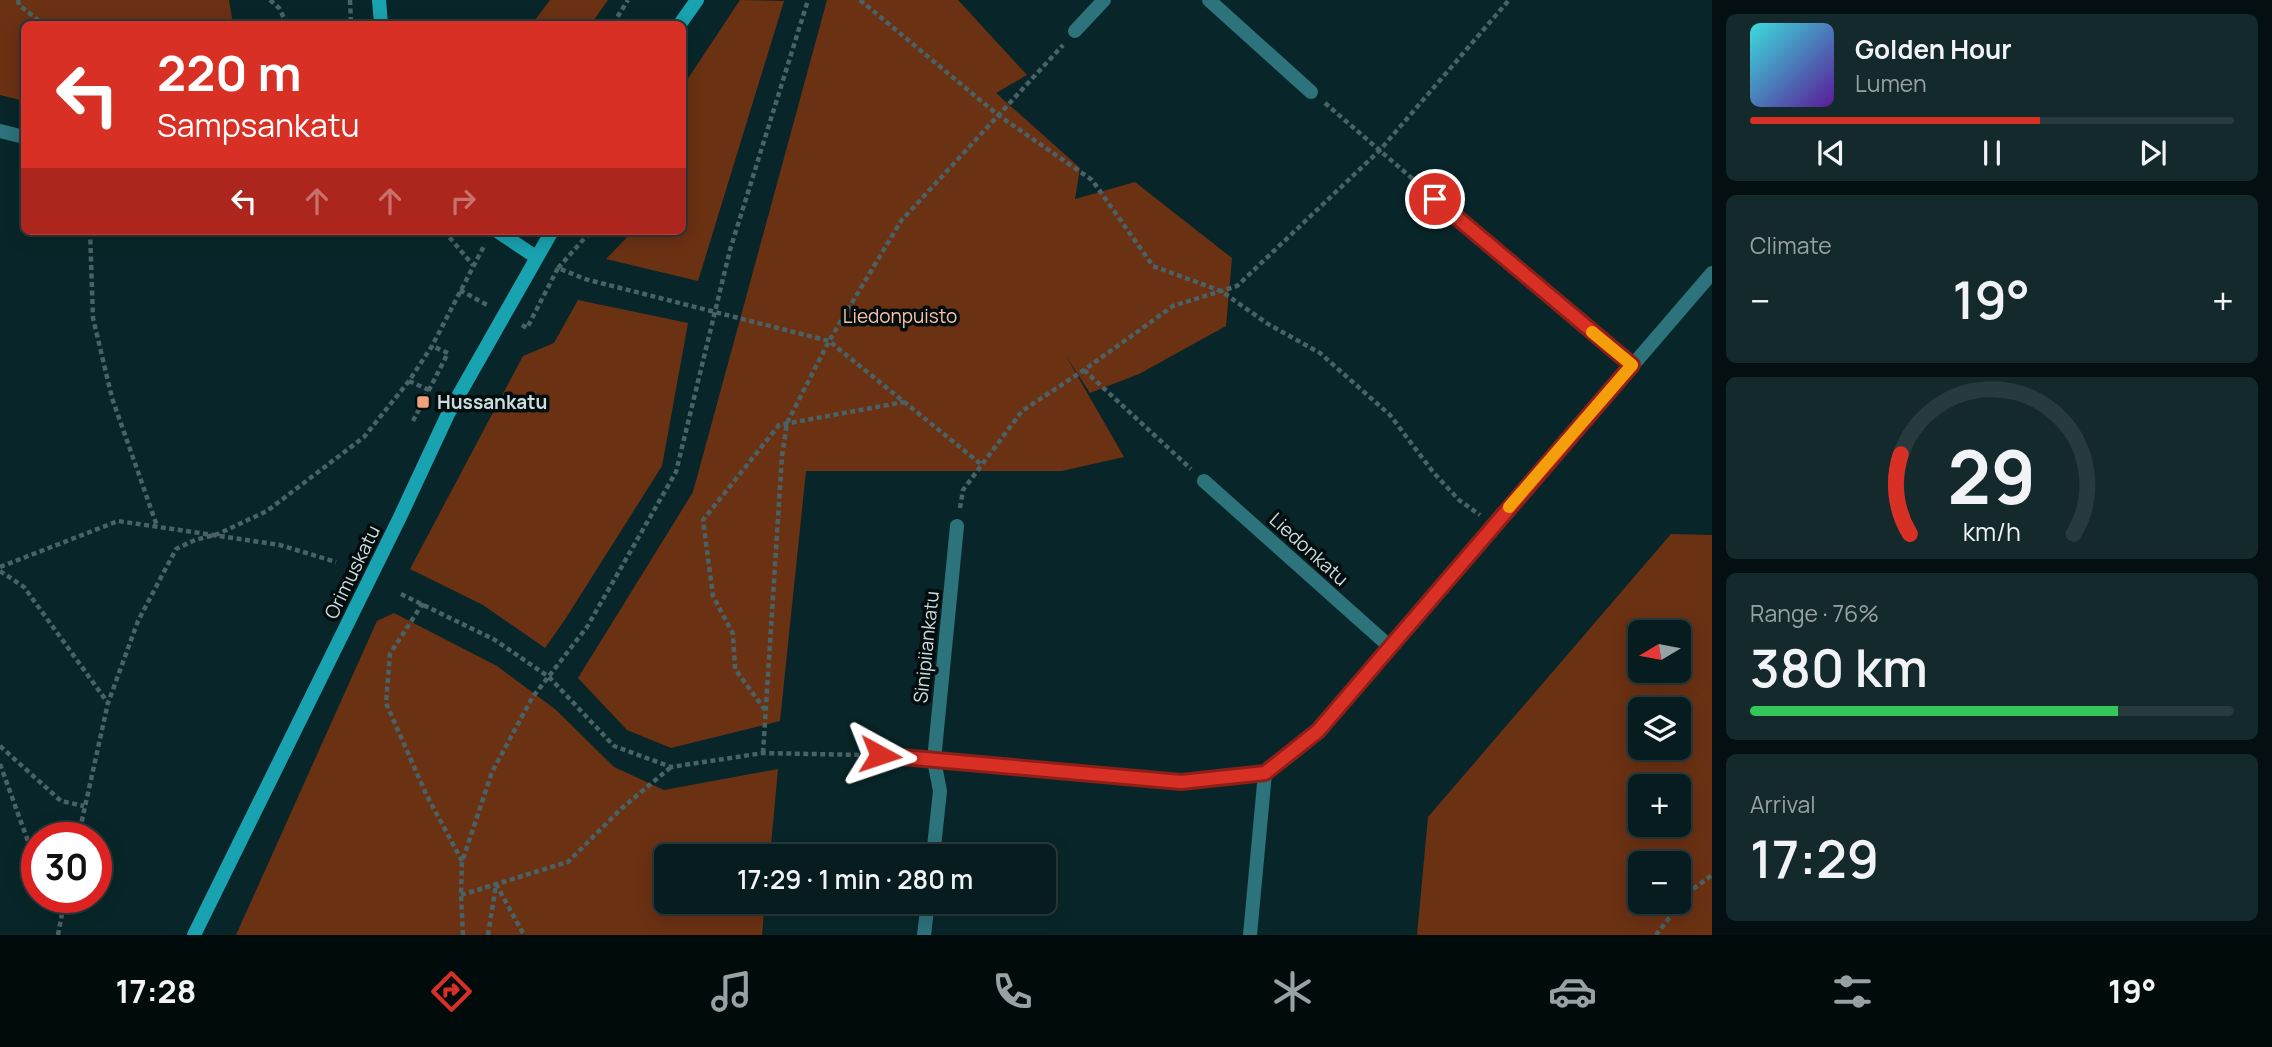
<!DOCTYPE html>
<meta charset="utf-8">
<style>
body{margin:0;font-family:Manrope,sans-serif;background:#14292c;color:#f1f3f6;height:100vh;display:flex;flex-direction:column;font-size:26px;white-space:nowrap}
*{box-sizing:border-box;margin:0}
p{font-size:23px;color:#98a1a4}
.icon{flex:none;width:38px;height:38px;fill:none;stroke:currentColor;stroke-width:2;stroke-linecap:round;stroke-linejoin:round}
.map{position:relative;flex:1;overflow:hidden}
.drawer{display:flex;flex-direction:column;gap:14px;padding:14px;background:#030f11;width:560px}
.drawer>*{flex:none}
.guide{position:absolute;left:21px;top:21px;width:665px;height:214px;border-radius:10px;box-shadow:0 4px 18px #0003,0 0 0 2px #273a3d;background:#d93025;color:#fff;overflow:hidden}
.needle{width:46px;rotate:260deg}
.controls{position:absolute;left:1628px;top:620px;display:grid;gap:14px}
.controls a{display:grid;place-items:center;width:63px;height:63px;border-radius:10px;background:#061c1f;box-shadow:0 4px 18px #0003,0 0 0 2px #273a3d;font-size:35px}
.speed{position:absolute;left:21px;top:822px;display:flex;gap:14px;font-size:35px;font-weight:700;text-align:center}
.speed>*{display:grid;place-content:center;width:91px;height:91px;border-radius:50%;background:#061c1f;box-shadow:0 4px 18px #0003,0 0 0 2px #273a3d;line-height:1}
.speed .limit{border:10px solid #d22;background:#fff;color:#111}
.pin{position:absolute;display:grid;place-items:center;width:60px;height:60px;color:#fff;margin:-30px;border:4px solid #fff;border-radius:50%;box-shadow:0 2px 7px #0007}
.me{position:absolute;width:77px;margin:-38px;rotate:95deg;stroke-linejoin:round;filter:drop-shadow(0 0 5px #0008)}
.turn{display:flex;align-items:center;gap:24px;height:147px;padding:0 21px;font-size:32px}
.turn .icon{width:91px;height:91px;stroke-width:2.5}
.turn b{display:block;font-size:49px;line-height:60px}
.lanes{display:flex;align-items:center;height:66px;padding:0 21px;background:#0003;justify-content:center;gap:35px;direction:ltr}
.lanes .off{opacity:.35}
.big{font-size:52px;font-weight:600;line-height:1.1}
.drawer .widget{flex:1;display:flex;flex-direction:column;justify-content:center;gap:10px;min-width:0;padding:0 24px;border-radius:10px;background:#14292c}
.drawer .dial{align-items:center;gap:0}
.dial svg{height:182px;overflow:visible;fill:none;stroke:#273a3d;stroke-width:7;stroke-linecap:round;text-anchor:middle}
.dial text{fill:#f1f3f6;stroke:none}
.song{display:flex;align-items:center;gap:21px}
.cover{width:84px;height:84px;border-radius:10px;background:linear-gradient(135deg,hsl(180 70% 55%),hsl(270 70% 35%))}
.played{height:7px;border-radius:4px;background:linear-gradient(90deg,#d93025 60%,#273a3d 60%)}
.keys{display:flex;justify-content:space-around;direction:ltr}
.heat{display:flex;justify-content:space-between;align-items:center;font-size:38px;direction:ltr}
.charge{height:10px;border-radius:5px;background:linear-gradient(90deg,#34c759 76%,#273a3d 0)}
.trip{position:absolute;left:654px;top:844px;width:402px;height:70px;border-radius:10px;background:#061c1f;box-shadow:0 4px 18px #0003,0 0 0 2px #273a3d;font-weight:600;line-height:70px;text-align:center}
.tabs{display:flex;height:112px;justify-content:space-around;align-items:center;background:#020b0c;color:#98a1a4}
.tabs .icon{width:49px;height:49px}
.tabs .selected{color:#d93025}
.tabs b{font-size:32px;color:#f1f3f6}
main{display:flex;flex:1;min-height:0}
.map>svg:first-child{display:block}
</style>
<main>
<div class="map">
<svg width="1712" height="935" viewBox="0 0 1712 935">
<rect width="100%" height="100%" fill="#082629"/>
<path fill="#6b3113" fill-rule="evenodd" d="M0 0H229L233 24H24V101L0 95Z
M550 0H608L591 24H532Z
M740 0 784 1 698 281 606 259 633 231H682L683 147 688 136 683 115V86Z
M827 0H958L1027 75 996 93 1080 168 1075 199 1135 182 1232 258 1226 326 1139 374 1090 393 1066 356 1124 457 1062 471H806L780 721 671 748 627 730 578 678 693 492Z
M578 300 688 323 662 466 566 618 545 648 483 605 410 569 523 356 554 343Z
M1671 534 1712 535V935H1417L1428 817ZM1640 632H1678V670H1640ZM1640 709H1678V747H1640ZM1640 786H1678V824H1640ZM1640 863H1678V901H1640Z
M394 613 497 666 555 709 614 767 664 790 778 769 770 856H667V901H765L762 935H236L377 621Z"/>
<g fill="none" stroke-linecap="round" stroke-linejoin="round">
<path stroke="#496265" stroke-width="4.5" stroke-dasharray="5 3.5" stroke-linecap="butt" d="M18 0 19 5 43 24
M270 0 279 8 287 24
M350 0 351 24
M860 0 998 115 1092 180 1153 266 1221 291 1268 324 1320 353 1390 415 1433 472 1459 500 1480 515
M613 24 628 0
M1325 103 1422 187
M90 231 93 318 112 398 157 526
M444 231 473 265
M558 268 591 231
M460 290 487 305
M522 325 527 328 558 268 585 279 829 341 982 465
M1084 370 1191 469
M409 381 429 390
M413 421 448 353 432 346
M960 508 963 490 1022 411 1084 370 1173 306 1237 286 1380 150 1509 0
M0 567 118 521 280 545 336 562
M0 571 24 587 108 703
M401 594 495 640 549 677 614 746 671 767 763 753 861 755
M423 603 390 654 386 703 426 794 462 861
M765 710 735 669 733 634 713 596 703 520 779 425 904 402
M0 746 61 801 84 806
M763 753 782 456 787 423 829 341 901 221 1063 45
M0 764 37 866
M78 838 108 703 138 621 176 549 195 540 218 534 267 511 364 437 409 381 432 346 485 244
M496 884 524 935
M461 895 568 862 622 808 671 767
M55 898 62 910
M58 935 65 898
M463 935 461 895 462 862 492 772 532 698 587 627 676 472 730 250 808 0
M488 935 496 885
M1656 935 1689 892 1712 875"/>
<path stroke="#2c737b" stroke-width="14" d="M1209 0 1311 92
M1075 31 1104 0
M0 131 24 137
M1435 199 1632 365
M1204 481 1389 646
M880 755 1181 782 1265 773 1318 731 1712 273
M933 856 940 791 934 760 957 526
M924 935 928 901
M1250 935 1265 773"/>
<path stroke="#19a2af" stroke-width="14" d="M379 0 381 24
M680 24 697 0
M497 231 536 257
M194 935 400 517 448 414 552 231"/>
</g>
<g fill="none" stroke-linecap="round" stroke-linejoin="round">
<defs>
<path id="route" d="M880 755 1181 782 1265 773 1318 731 1632 365 1435 199"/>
</defs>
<use href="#route" stroke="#8d1f18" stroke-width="18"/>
<use href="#route" stroke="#d93025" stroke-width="12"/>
<path stroke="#f59e0b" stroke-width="12" d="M1509 507 1632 365 1592 332"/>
</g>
<rect fill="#f1a17c" stroke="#030d0e" stroke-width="2.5" x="416" y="395" width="14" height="14" rx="3.5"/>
<g text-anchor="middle" stroke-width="7" stroke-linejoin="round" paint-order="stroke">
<g font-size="19" fill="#fdc2a8" stroke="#030d0e">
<text x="900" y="323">Liedonpuisto</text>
</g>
<g font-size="19" font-weight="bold" fill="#cddddf" stroke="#030d0e" text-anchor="start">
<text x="437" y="409">Hussankatu</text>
</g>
<g font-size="19" fill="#cddddf" stroke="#030d0e">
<text transform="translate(1309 549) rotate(42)" y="7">Liedonkatu</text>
<text transform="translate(352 572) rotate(-64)" y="7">Orimuskatu</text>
<text transform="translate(926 647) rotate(-84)" y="7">Sinipiiankatu</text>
</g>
</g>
</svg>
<div class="controls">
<a><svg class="needle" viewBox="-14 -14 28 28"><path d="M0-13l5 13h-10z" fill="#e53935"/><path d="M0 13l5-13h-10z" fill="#98a1a4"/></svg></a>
<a><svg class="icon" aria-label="layers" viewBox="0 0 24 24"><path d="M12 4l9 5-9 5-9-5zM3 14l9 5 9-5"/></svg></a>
<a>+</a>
<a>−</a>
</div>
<div class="speed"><div class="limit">30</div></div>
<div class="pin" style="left:1435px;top:199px;background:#d93025"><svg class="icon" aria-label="arrive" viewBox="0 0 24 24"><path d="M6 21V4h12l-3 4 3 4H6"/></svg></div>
<svg class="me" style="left:880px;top:755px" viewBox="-20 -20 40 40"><path d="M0-17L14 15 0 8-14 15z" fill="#d93025" stroke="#fff" stroke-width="4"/></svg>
<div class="trip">17:29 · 1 min · 280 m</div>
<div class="guide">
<div class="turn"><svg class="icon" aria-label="left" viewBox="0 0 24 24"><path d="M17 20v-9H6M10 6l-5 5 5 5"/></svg><div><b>220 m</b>Sampsankatu</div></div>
<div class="lanes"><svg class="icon" aria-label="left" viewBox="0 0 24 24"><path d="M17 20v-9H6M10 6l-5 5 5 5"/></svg><svg class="icon off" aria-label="ahead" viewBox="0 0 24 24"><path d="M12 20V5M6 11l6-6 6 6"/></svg><svg class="icon off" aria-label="ahead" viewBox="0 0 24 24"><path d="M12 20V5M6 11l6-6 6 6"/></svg><svg class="icon off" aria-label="right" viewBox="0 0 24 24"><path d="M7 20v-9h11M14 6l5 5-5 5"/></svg></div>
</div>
</div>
<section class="drawer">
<div class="widget">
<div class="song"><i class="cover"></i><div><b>Golden Hour</b><p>Lumen</p></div></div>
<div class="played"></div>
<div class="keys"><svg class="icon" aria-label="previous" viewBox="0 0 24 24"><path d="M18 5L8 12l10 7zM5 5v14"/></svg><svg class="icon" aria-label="pause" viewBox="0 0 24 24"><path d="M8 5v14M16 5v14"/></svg><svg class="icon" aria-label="next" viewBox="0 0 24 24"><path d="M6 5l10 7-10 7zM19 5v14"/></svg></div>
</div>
<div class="widget"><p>Climate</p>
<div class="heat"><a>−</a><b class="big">19°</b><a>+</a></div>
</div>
<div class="widget dial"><svg viewBox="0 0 100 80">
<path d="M14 69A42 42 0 1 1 86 69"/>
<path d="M14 69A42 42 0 0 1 10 34" stroke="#d93025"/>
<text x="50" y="56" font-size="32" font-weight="700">29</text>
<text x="50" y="72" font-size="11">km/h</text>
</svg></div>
<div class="widget"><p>Range · 76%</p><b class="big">380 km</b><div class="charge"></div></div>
<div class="widget"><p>Arrival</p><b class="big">17:29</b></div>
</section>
</main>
<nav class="tabs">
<b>17:28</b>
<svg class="icon selected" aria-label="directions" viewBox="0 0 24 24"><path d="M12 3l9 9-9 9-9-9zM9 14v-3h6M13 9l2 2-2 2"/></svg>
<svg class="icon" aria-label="music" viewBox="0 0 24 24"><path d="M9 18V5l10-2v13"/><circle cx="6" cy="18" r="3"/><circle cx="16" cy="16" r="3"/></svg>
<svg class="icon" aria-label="phone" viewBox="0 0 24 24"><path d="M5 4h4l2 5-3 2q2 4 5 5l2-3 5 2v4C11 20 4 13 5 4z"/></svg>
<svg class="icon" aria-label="climate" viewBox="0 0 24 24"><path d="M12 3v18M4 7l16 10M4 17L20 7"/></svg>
<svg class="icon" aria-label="car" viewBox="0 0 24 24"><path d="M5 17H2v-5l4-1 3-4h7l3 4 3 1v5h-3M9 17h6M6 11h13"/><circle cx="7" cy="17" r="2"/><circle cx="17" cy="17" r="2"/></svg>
<svg class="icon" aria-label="filters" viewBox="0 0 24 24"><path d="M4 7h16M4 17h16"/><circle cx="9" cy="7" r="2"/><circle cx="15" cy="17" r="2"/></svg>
<b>19°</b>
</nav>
